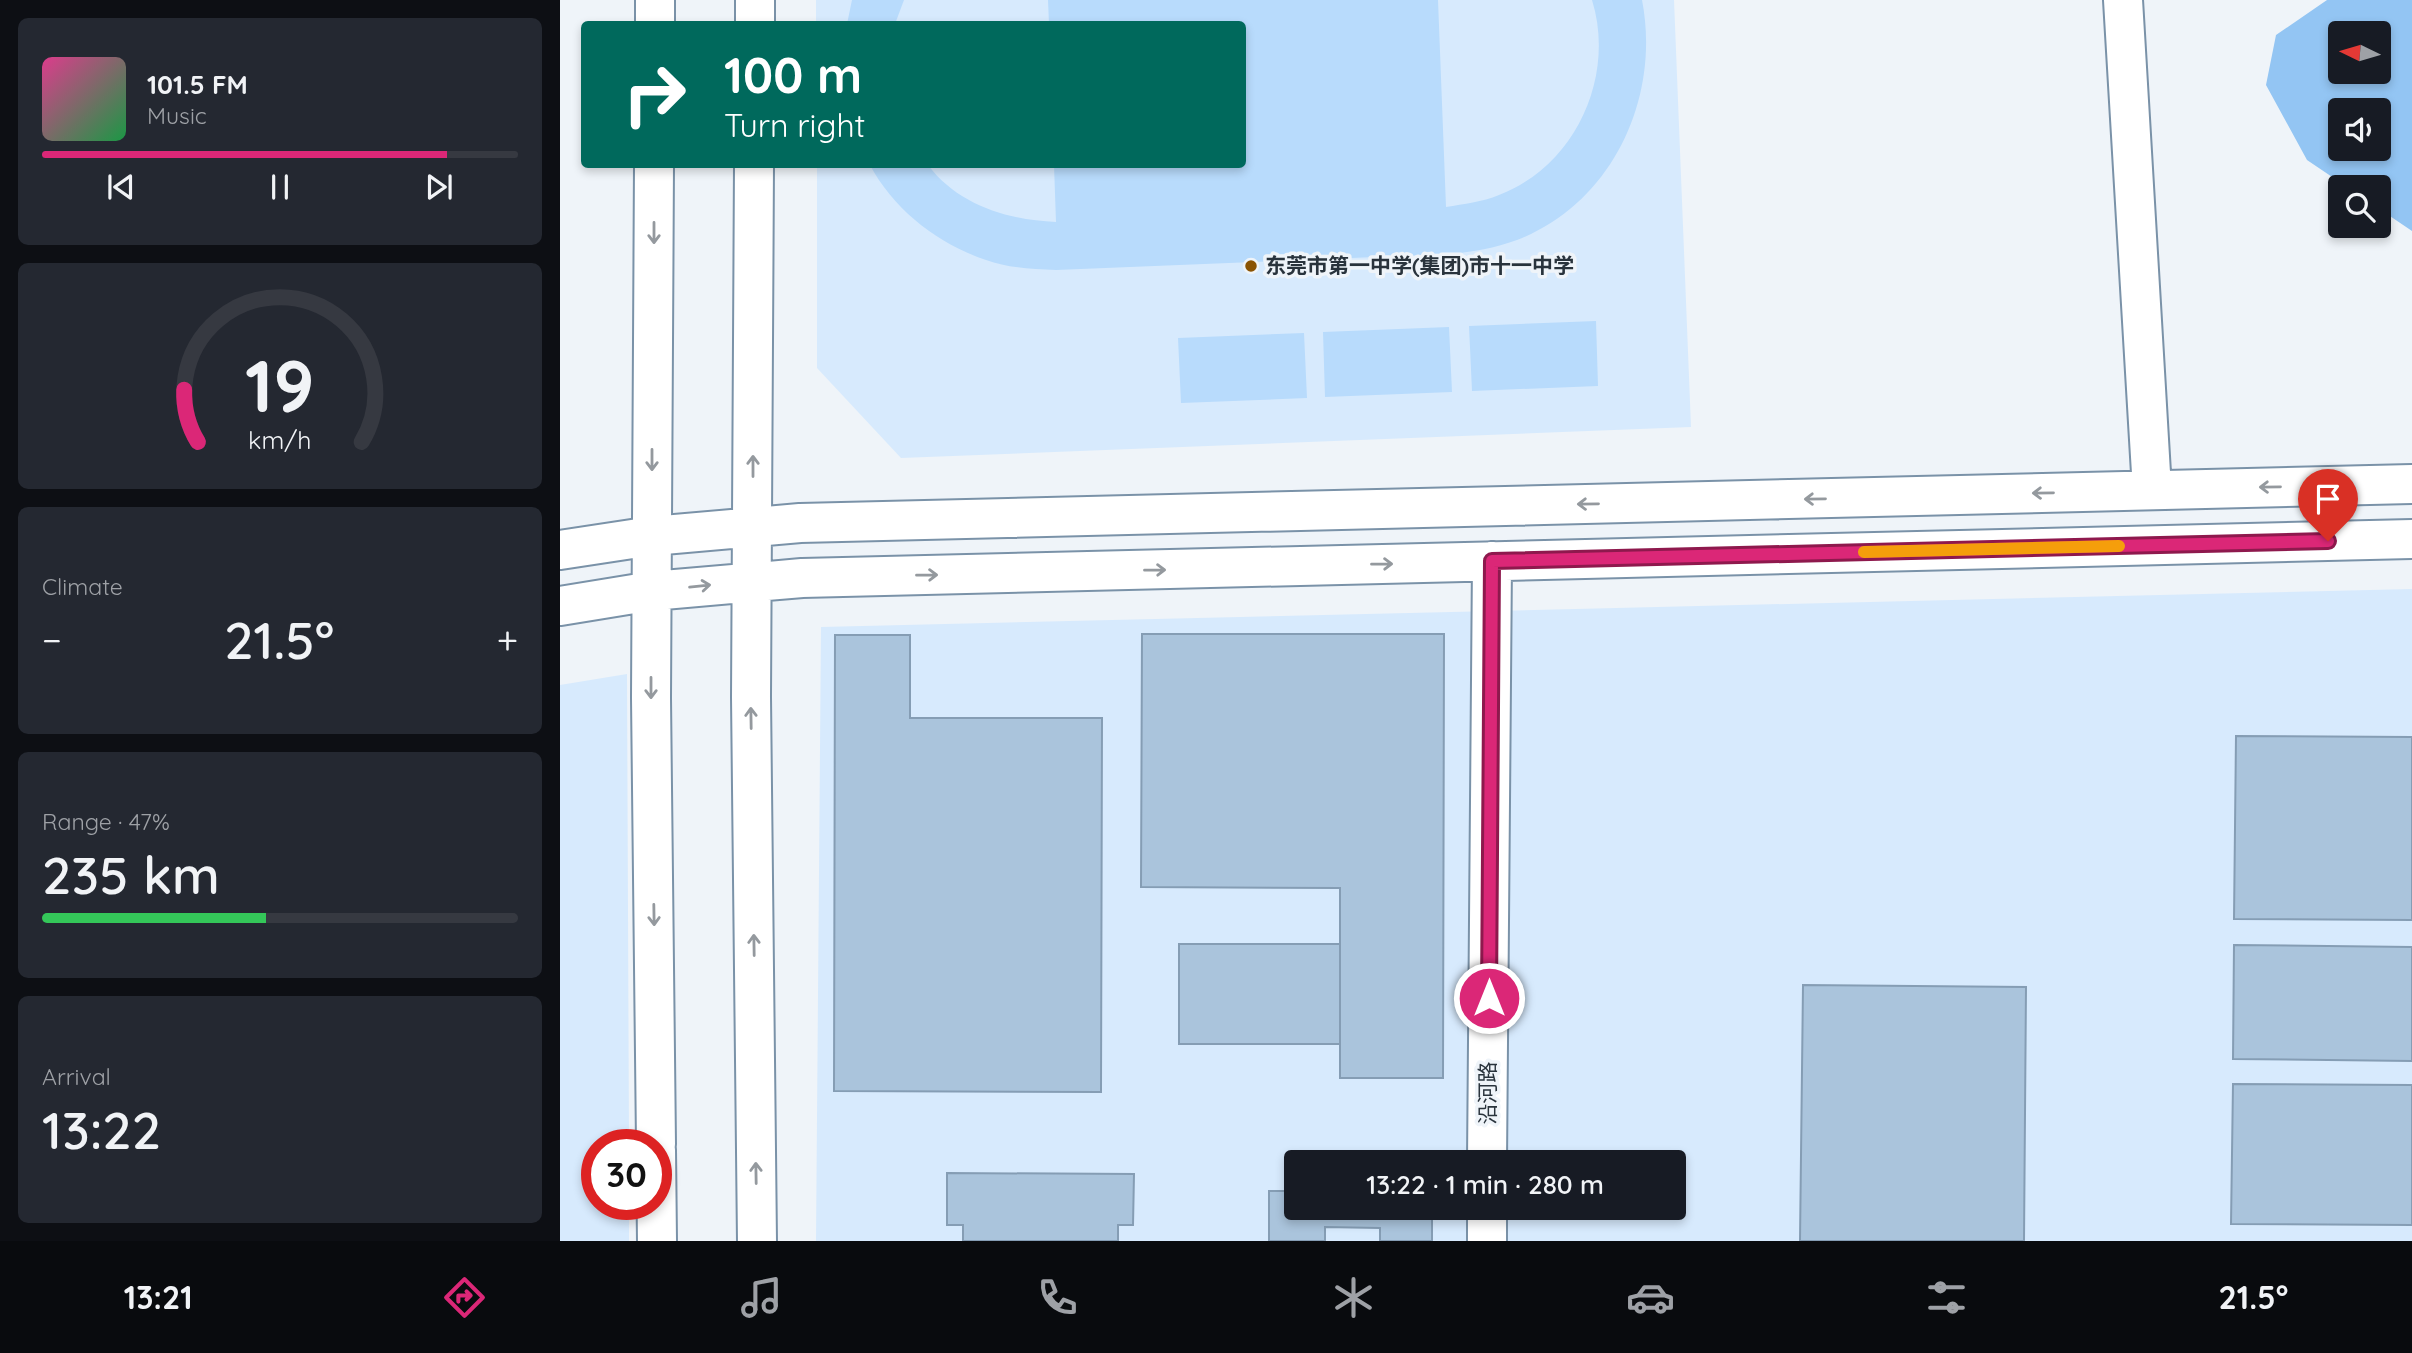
<!DOCTYPE html>
<meta charset="utf-8">
<style>
body{margin:0;font-family:Quicksand,"Noto Sans SC",sans-serif;background:#242831;color:#f1f3f6;height:100vh;display:flex;flex-direction:column;font-size:26px;white-space:nowrap}
*{box-sizing:border-box;margin:0}
p{font-size:23px;color:#9ea1a6}
.icon{flex:none;width:38px;height:38px;fill:none;stroke:currentColor;stroke-width:2;stroke-linecap:round;stroke-linejoin:round}
.map{position:relative;flex:1;overflow:hidden}
.side{display:flex;flex-direction:column;gap:18px;padding:18px;background:#0d0f14;width:560px}
.side>*{flex:none}
.banner{position:absolute;left:21px;top:21px;width:665px;height:147px;border-radius:7px;box-shadow:0 4px 10px #0003;background:#00695c;color:#fff;overflow:hidden}
.needle{width:46px;rotate:275deg}
.fabs{position:absolute;left:1768px;top:21px;display:grid;gap:14px}
.fabs a{display:grid;place-items:center;width:63px;height:63px;border-radius:7px;background:#171b24;box-shadow:0 4px 10px #0003;font-size:35px}
.speed{position:absolute;left:21px;top:1129px;display:flex;gap:14px;font-size:35px;font-weight:700;text-align:center}
.speed>*{display:grid;place-content:center;width:91px;height:91px;border-radius:50%;background:#171b24;box-shadow:0 4px 10px #0003;line-height:1}
.speed .limit{border:10px solid #d22;background:#fff;color:#111}
.pin{position:absolute;display:grid;place-items:center;width:60px;height:60px;color:#fff;margin:-72px -30px;border-radius:50% 50% 50% 0;rotate:-45deg;box-shadow:0 0 7px #0007}
.pin .icon{rotate:45deg}
.me{position:absolute;width:77px;margin:-38px;rotate:0deg;stroke-linejoin:round;filter:drop-shadow(0 0 5px #0008)}
.turn{display:flex;align-items:center;gap:24px;height:147px;padding:0 28px;font-size:32px}
.turn .icon{width:91px;height:91px;stroke-width:2.5}
.turn b{display:block;font-size:49px;line-height:60px}
.big{font-size:52px;font-weight:600;line-height:1.1}
.side .widget{flex:1;display:flex;flex-direction:column;justify-content:center;gap:10px;min-width:0;padding:0 24px;border-radius:10px;background:#242831}
.side .dial{align-items:center;gap:0}
.dial svg{height:182px;overflow:visible;fill:none;stroke:#363941;stroke-width:7;stroke-linecap:round;text-anchor:middle}
.dial text{fill:#f1f3f6;stroke:none}
.song{display:flex;align-items:center;gap:21px}
.cover{width:84px;height:84px;border-radius:10px;background:linear-gradient(135deg,hsl(330 70% 55%),hsl(140 70% 35%))}
.played{height:7px;border-radius:4px;background:linear-gradient(90deg,#db2777 85%,#363941 85%)}
.keys{display:flex;justify-content:space-around;direction:ltr}
.heat{display:flex;justify-content:space-between;align-items:center;font-size:38px;direction:ltr}
.charge{height:10px;border-radius:5px;background:linear-gradient(90deg,#34c759 47%,#363941 0)}
.trip{position:absolute;left:724px;top:1150px;width:402px;height:70px;border-radius:7px;background:#171b24;box-shadow:0 4px 10px #0003;font-weight:600;line-height:70px;text-align:center}
.menu{display:flex;height:112px;justify-content:space-around;align-items:center;background:#090b0e;color:#9ea1a6}
.menu .icon{width:49px;height:49px}
.menu .on{color:#db2777}
.menu b{font-size:32px;color:#f1f3f6}
main{display:flex;flex:1;min-height:0}
.map>svg:first-child{display:block}
</style>
<main>
<section class="side">
<div class="widget">
<div class="song"><i class="cover"></i><div><b>101.5 FM</b><p>Music</p></div></div>
<div class="played"></div>
<div class="keys"><svg class="icon" aria-label="previous" viewBox="0 0 24 24"><path d="M18 5L8 12l10 7zM5 5v14"/></svg><svg class="icon" aria-label="pause" viewBox="0 0 24 24"><path d="M8 5v14M16 5v14"/></svg><svg class="icon" aria-label="next" viewBox="0 0 24 24"><path d="M6 5l10 7-10 7zM19 5v14"/></svg></div>
</div>
<div class="widget dial"><svg viewBox="0 0 100 80">
<path d="M14 69A42 42 0 1 1 86 69"/>
<path d="M14 69A42 42 0 0 1 8 46" stroke="#db2777"/>
<text x="50" y="56" font-size="32" font-weight="700">19</text>
<text x="50" y="72" font-size="11">km/h</text>
</svg></div>
<div class="widget"><p>Climate</p>
<div class="heat"><a>−</a><b class="big">21.5°</b><a>+</a></div>
</div>
<div class="widget"><p>Range · 47%</p><b class="big">235 km</b><div class="charge"></div></div>
<div class="widget"><p>Arrival</p><b class="big">13:22</b></div>
</section>
<div class="map">
<svg width="1852" height="1241" viewBox="0 0 1852 1241">
<rect width="100%" height="100%" fill="#eff4f9"/>
<path fill="#d7eafd" fill-rule="evenodd" d="M256 0H1114L1131 427 341 458 257 368V165L682 164V24H256Z
M1852 589V1241H256L261 627ZM737 1162H1115V1208H737Z
M67 674 69 1144H37V1204H69V1241H0V685Z"/>
<path fill="#b8dbfc" d="M292 0H344L335 24H287Z
M488 0H878L886 207C904 204 922 202 939 195 1015 166 1056 77 1032 0H1082C1101 97 1053 203 957 240 935 248 913 252 890 254L496 270C472 269 448 268 426 260 378 244 334 210 310 165H368C398 205 448 220 496 222L494 165 682 164V24H489Z
M1036 321 1038 386 912 391 909 326Z
M889 327 892 392 765 397 763 332Z
M744 333 747 398 621 403 618 338Z"/>
<path fill="#93c5f3" fill-rule="evenodd" d="M1767 0H1852V231L1818 208V187H1787L1747 160 1706 85 1716 35ZM1780 33H1818V72H1780ZM1780 110H1818V149H1780Z"/>
<path fill="#aac4dc" stroke="#859db4" stroke-width="2" d="M582 634H884L883 1078H780V888L581 887Z
M275 635H350V718H542L541 1092 274 1091Z
M1676 736 1852 737V920L1674 919Z
M619 944H780V1044H619Z
M1674 945 1852 947V1061L1673 1059Z
M1243 985 1466 987 1464 1241H1240Z
M1673 1084 1852 1085V1225L1671 1224Z
M387 1173 574 1174 573 1225H558V1241H403V1225H387Z
M709 1191H737V1208H872V1241H820V1228L765 1227V1241H709Z"/>
<g fill="none" stroke-linecap="round" stroke-linejoin="round">
<defs>
<path id="minor" d="M1563 0 1592 490
M95 24V0
M195 24V0
M94 164 91 698 96 1144
M194 164 191 697 197 1241
M0 550 92 536 240 523 1852 484
M0 606 92 591 242 578 1852 539
M96 1150 97 1241
M927 1162 932 561
M927 1241V1208"/>
</defs>
<use href="#minor" stroke="#7a92a8" stroke-width="42"/>
<use href="#minor" stroke="#fff" stroke-width="38"/>
</g>
<defs><path id="oneway-shaft" d="M-6 0H5M1.5-3L5.5 0L1.5 3" fill="none" stroke-width="1.6" stroke-linecap="round" stroke-linejoin="round" transform="scale(1.75)"/></defs>
<g stroke="#94999e">
<use href="#oneway-shaft" transform="translate(94 233) rotate(90)"/>
<use href="#oneway-shaft" transform="translate(92 460) rotate(90)"/>
<use href="#oneway-shaft" transform="translate(193 466) rotate(-90)"/>
<use href="#oneway-shaft" transform="translate(1710 487) rotate(179)"/>
<use href="#oneway-shaft" transform="translate(1483 493) rotate(179)"/>
<use href="#oneway-shaft" transform="translate(1255 499) rotate(179)"/>
<use href="#oneway-shaft" transform="translate(1028 504) rotate(179)"/>
<use href="#oneway-shaft" transform="translate(822 564) rotate(-1)"/>
<use href="#oneway-shaft" transform="translate(595 570) rotate(-1)"/>
<use href="#oneway-shaft" transform="translate(367 575) rotate(-1)"/>
<use href="#oneway-shaft" transform="translate(140 586) rotate(-6)"/>
<use href="#oneway-shaft" transform="translate(91 688) rotate(90)"/>
<use href="#oneway-shaft" transform="translate(191 718) rotate(-91)"/>
<use href="#oneway-shaft" transform="translate(94 915) rotate(89)"/>
<use href="#oneway-shaft" transform="translate(194 945) rotate(-91)"/>
<use href="#oneway-shaft" transform="translate(196 1173) rotate(-91)"/>
</g>
<g fill="none" stroke-linecap="round" stroke-linejoin="round">
<defs>
<path id="route" d="M929 998 932 561 1768 541"/>
</defs>
<use href="#route" stroke="#8e194d" stroke-width="18"/>
<use href="#route" stroke="#db2777" stroke-width="12"/>
<path stroke="#f59e0b" stroke-width="12" d="M1304 552 1559 546"/>
</g>
<circle fill="#895303" stroke="#eff4f9" stroke-width="2.5" cx="691" cy="266" r="7"/>
<g text-anchor="middle" stroke-width="7" stroke-linejoin="round" paint-order="stroke">
<g font-size="21" font-weight="bold" fill="#29333c" stroke="#eff4f9" text-anchor="start">
<text x="705" y="273">东莞市第一中学(集团)市十一中学</text>
</g>
<g font-size="21" fill="#29333c" stroke="#eff4f9">
<text transform="translate(928 1093) rotate(-90)" y="7">沿河路</text>
</g>
</g>
</svg>
<div class="fabs">
<a><svg class="needle" viewBox="-14 -14 28 28"><path d="M0-13l5 13h-10z" fill="#e53935"/><path d="M0 13l5-13h-10z" fill="#9ea1a6"/></svg></a>
<a><svg class="icon" aria-label="sound" viewBox="0 0 24 24"><path d="M4 9h4l5-4v14l-5-4H4zM17 9q2 3 0 6"/></svg></a>
<a><svg class="icon" aria-label="search" viewBox="0 0 24 24"><circle cx="10" cy="10" r="6"/><path d="M15 15l6 6"/></svg></a>
</div>
<div class="speed"><div class="limit">30</div></div>
<div class="pin" style="left:1768px;top:541px;background:#d93025"><svg class="icon" aria-label="arrive" viewBox="0 0 24 24"><path d="M6 21V4h12l-3 4 3 4H6"/></svg></div>
<svg class="me" style="left:929px;top:998px" viewBox="-20 -20 40 40"><circle r="17" fill="#db2777" stroke="#fff" stroke-width="3"/><path d="M0-11L8 9 0 5-8 9z" fill="#fff"/></svg>
<div class="trip">13:22 · 1 min · 280 m</div>
<div class="banner">
<div class="turn"><svg class="icon" aria-label="right" viewBox="0 0 24 24"><path d="M7 20v-9h11M14 6l5 5-5 5"/></svg><div><b>100 m</b>Turn right</div></div>
</div>
</div>
</main>
<nav class="menu">
<b>13:21</b>
<svg class="icon on" aria-label="directions" viewBox="0 0 24 24"><path d="M12 3l9 9-9 9-9-9zM9 14v-3h6M13 9l2 2-2 2"/></svg>
<svg class="icon" aria-label="music" viewBox="0 0 24 24"><path d="M9 18V5l10-2v13"/><circle cx="6" cy="18" r="3"/><circle cx="16" cy="16" r="3"/></svg>
<svg class="icon" aria-label="phone" viewBox="0 0 24 24"><path d="M5 4h4l2 5-3 2q2 4 5 5l2-3 5 2v4C11 20 4 13 5 4z"/></svg>
<svg class="icon" aria-label="climate" viewBox="0 0 24 24"><path d="M12 3v18M4 7l16 10M4 17L20 7"/></svg>
<svg class="icon" aria-label="car" viewBox="0 0 24 24"><path d="M5 17H2v-5l4-1 3-4h7l3 4 3 1v5h-3M9 17h6M6 11h13"/><circle cx="7" cy="17" r="2"/><circle cx="17" cy="17" r="2"/></svg>
<svg class="icon" aria-label="filters" viewBox="0 0 24 24"><path d="M4 7h16M4 17h16"/><circle cx="9" cy="7" r="2"/><circle cx="15" cy="17" r="2"/></svg>
<b>21.5°</b>
</nav>
